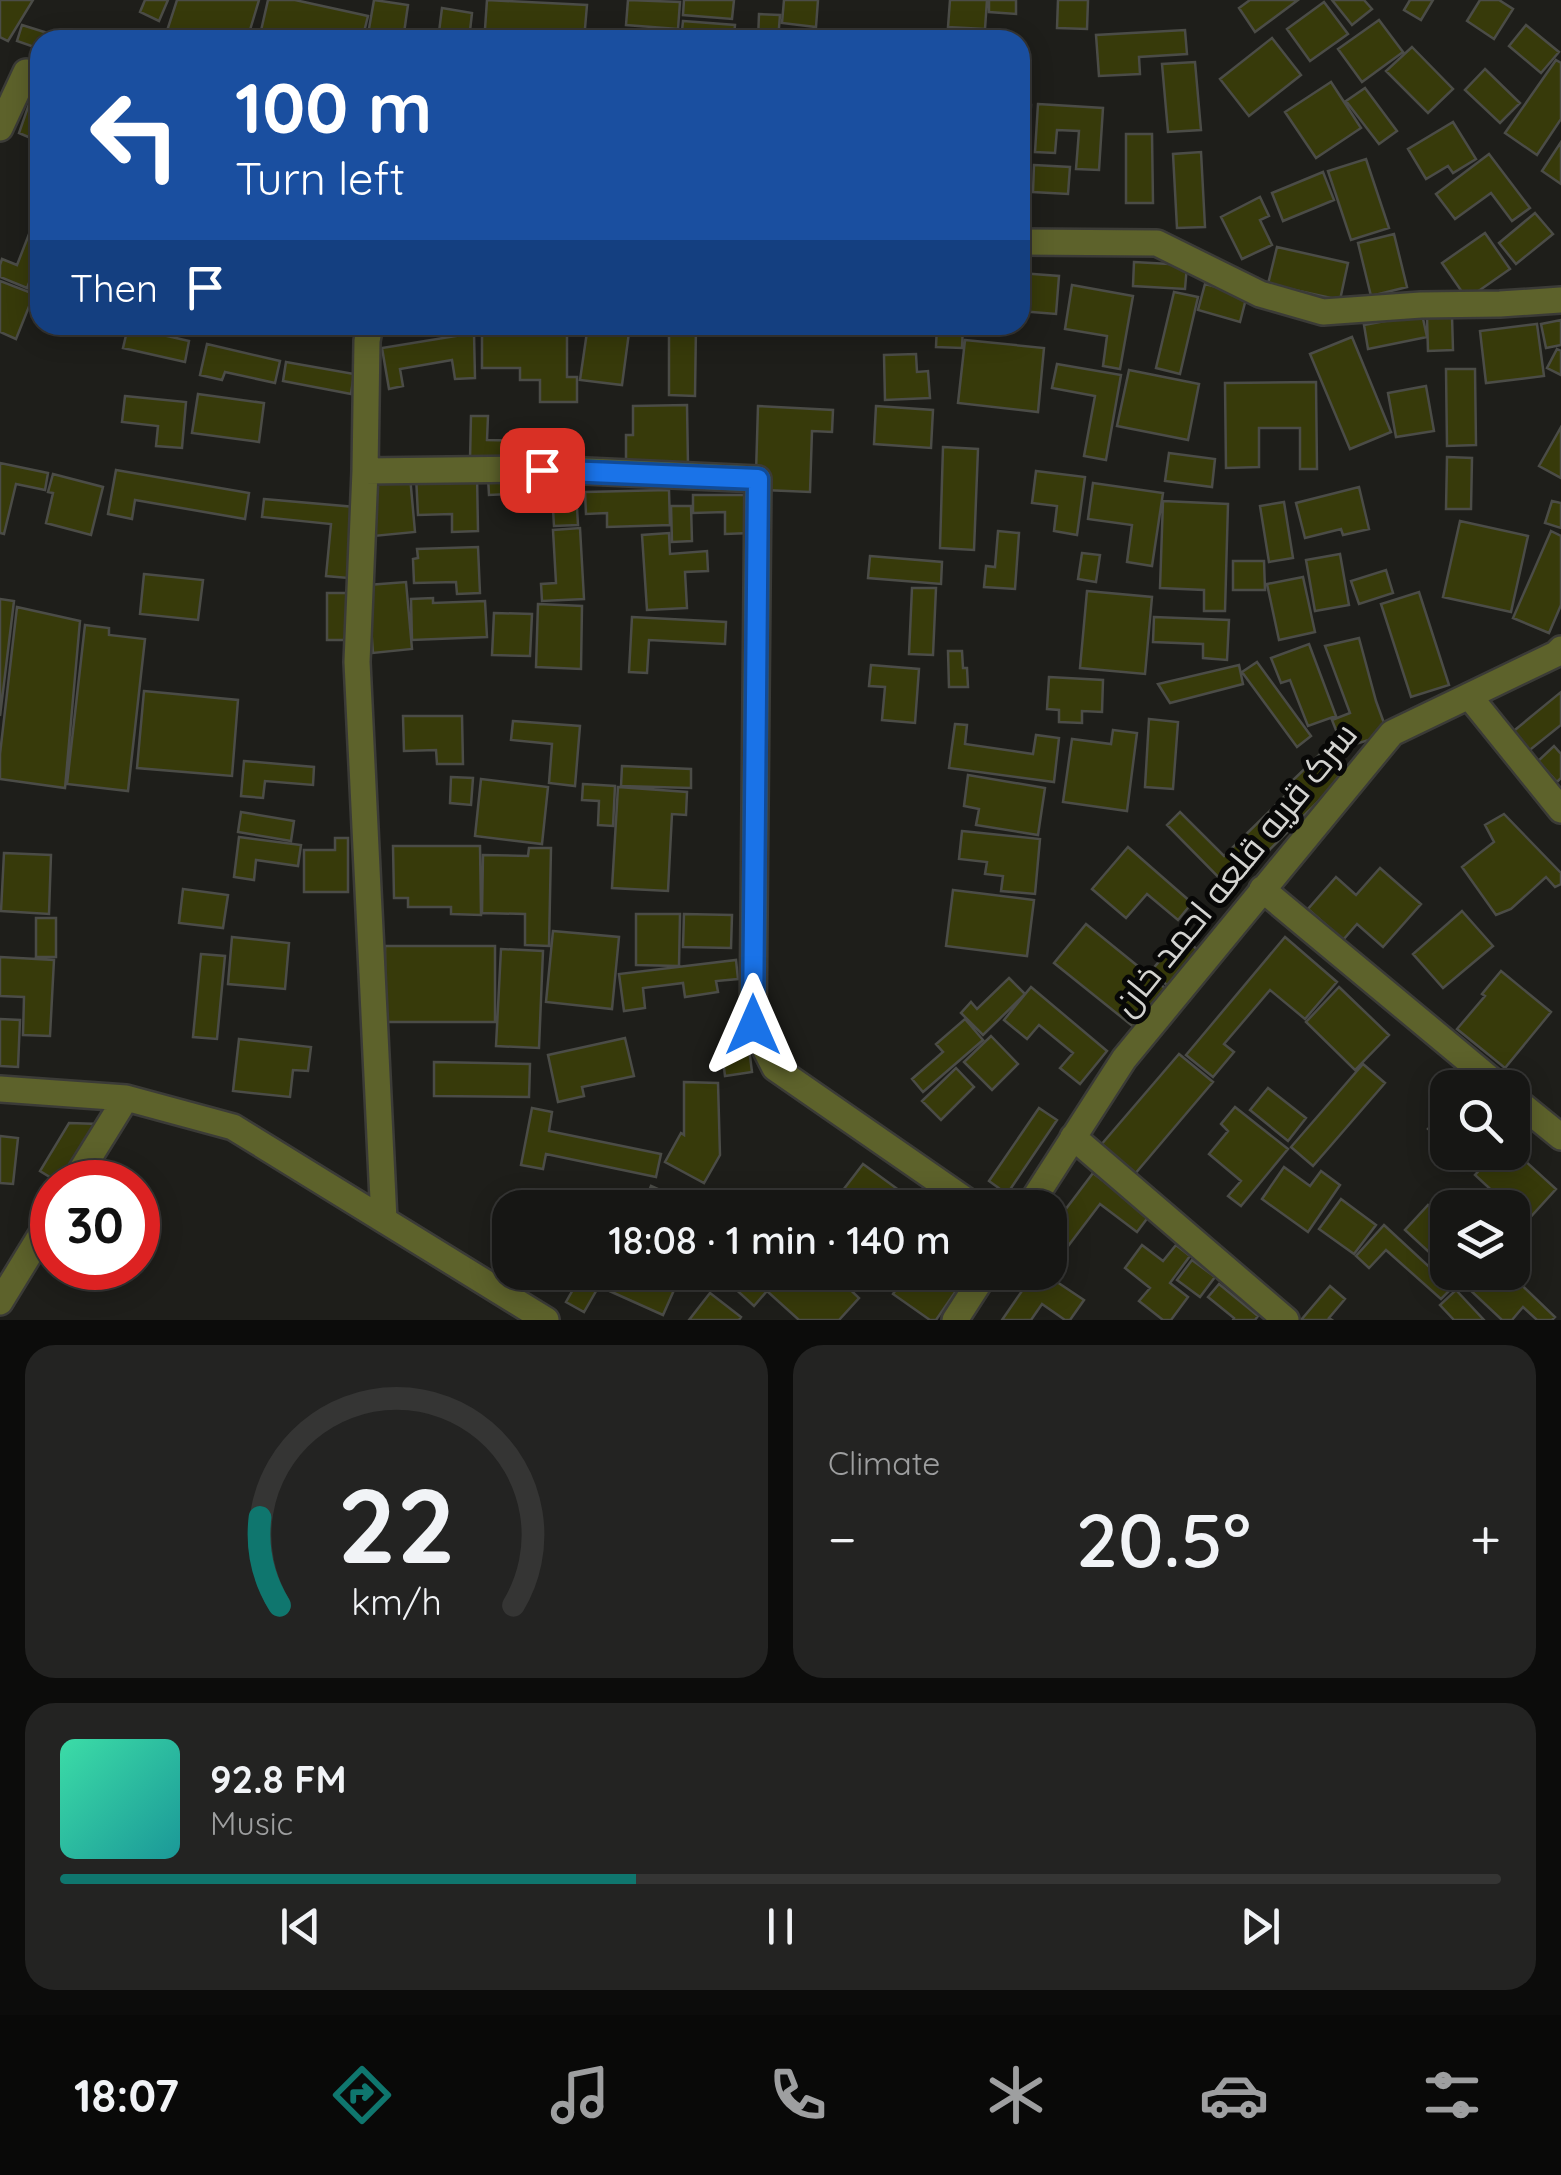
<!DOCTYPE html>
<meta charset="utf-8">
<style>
body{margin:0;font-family:Quicksand,Cairo,sans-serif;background:#232322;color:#f1f3f6;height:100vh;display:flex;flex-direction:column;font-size:38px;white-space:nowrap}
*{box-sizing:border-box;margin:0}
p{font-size:32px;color:#9e9fa0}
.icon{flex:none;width:55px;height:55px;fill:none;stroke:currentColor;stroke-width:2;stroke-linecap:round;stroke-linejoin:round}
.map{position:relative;height:1320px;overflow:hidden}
.details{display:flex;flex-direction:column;gap:25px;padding:25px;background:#0c0c0b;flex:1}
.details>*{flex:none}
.banner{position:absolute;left:30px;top:30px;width:1000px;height:305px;border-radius:30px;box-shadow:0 5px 25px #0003,0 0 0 2px #353534;background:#1a4fa0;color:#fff;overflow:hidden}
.tools{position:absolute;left:1430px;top:1070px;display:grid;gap:20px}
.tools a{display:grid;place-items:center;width:100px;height:100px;border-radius:20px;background:#161614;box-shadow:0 5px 25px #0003,0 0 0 2px #353534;font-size:50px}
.speed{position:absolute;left:30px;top:1160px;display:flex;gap:20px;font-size:50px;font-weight:700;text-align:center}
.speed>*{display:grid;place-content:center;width:130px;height:130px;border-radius:50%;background:#161614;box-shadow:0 5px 25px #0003,0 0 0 2px #353534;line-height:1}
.speed .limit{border:15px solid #d22;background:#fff;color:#111}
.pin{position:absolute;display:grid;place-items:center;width:85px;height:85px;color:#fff;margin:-42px;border-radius:20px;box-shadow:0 5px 15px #0006}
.me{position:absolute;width:110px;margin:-55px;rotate:0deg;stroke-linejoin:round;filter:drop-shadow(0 0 8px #0008)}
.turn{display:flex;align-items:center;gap:35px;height:210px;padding:0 40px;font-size:45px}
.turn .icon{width:130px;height:130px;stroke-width:2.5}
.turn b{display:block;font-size:70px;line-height:85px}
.then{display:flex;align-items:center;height:95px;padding:0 40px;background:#0003;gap:20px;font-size:38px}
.big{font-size:75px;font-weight:600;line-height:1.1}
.details .card{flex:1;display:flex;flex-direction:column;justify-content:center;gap:15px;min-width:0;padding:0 35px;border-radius:30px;background:#232322}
.details .dial{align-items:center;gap:0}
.dial svg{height:260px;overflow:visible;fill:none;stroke:#353534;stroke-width:7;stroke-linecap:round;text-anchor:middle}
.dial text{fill:#f1f3f6;stroke:none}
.song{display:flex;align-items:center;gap:30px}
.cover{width:120px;height:120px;border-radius:15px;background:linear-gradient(135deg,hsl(160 70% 55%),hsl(180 70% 35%))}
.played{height:10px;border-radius:5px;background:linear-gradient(90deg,#0f766e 40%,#353534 40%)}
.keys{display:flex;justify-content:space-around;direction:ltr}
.heat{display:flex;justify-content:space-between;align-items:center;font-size:55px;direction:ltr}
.details .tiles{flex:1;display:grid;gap:25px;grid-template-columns:1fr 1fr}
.card:last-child{grid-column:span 2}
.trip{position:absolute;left:492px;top:1190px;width:575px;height:100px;border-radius:30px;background:#161614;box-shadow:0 5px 25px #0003,0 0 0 2px #353534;font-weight:600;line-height:100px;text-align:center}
.tabs{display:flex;height:160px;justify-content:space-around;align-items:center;background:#090908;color:#9e9fa0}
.tabs .icon{width:70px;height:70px}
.tabs .active{color:#0f766e}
.tabs b{font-size:45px;color:#f1f3f6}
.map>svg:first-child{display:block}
</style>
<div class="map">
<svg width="1561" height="1320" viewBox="0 0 1561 1320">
<rect width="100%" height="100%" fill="#1e1e1a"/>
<path fill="#373a0a" stroke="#4b4c47" stroke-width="2.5" d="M0 0H33L8 41 0 37Z
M145 0H168L159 21 140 12Z
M177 0H259L247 40H164Z
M268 0H295L368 16 362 40H283L260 35Z
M374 0 408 5 403 40H367Z
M487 0 587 5 584 40H552V34L485 29Z
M628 0 680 2 678 29 626 25Z
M684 0H734L732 19 683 15Z
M784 0H818L816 27 782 23Z
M950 0H987L985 29 948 27Z
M989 0H1016V14L989 12Z
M1058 0H1088L1087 29 1057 28Z
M1250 0H1298L1255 32 1239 8Z
M1332 0H1364L1372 9 1352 25Z
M1410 0H1433L1421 20 1404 10Z
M1480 0H1499L1513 9 1494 39 1467 21Z
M1324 2 1348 34 1310 61 1287 29Z
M442 8 472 13 469 40H438Z
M759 14 780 15 778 40H758Z
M1379 20 1403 52 1362 82 1338 49Z
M683 21 735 25 734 36 755 38V40H681Z
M22 25 70 40H40V49L17 41Z
M1526 25 1559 52 1541 73 1509 46Z
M1185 30 1187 54 1139 57 1140 74 1099 76 1096 35Z
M1272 38 1301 75 1249 116 1220 79Z
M1412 47 1453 89 1428 113 1386 71Z
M1556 60 1561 63V119L1537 155 1505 133Z
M1195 62 1201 130 1168 132 1162 64Z
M1485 69 1520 103 1500 123 1465 90Z
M1331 82 1361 128 1316 158 1285 112Z
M1365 88 1397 131 1379 144 1346 101Z
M29 104 40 108V142L19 133Z
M1020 104 1031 105 1027 182 1020 181Z
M1038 104 1103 108 1099 170 1076 169 1079 131 1057 130 1055 153 1035 152Z
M1453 122 1476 159 1453 173 1448 166 1426 179 1408 149Z
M1126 134H1152L1153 203H1126Z
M1561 142V184L1542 171Z
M1201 152 1205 227 1177 228 1173 154Z
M1489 154 1530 208 1512 221 1491 193 1455 219 1436 194Z
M1366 159 1389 228 1351 240 1328 171Z
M1034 165 1070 167 1068 194 1033 192Z
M1323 172 1334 200 1283 221 1272 193Z
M1260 197 1269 216 1260 220 1272 245 1242 259 1221 217Z
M1535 213 1553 234 1516 264 1499 243Z
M31 229 40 233V255L27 288 0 277V265L2 259 17 265Z
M1485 233 1510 269 1467 299 1442 263Z
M1394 234 1407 287 1371 296 1358 243Z
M1277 247 1348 263 1340 300 1268 284Z
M1134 262 1187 265 1185 289 1133 286Z
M1020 273 1059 276 1056 314 1020 311Z
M0 281 34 294 16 339 0 332Z
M1205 284 1247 295 1240 322 1198 310Z
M1072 285 1133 296 1120 369 1103 366 1107 336 1065 329Z
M1174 292 1198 297 1180 374 1156 368Z
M1422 314 1427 337 1368 349 1364 325Z
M1452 316 1453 350 1428 351 1427 317Z
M1561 320V345L1546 348 1541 324Z
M1537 324 1544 376 1486 383 1480 331Z
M588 325H630L622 385 580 380Z
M669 325H696L695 396 669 395Z
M937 325H963L962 348 936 347Z
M128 327 189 341 185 362 123 348Z
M482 329H567V377H577V402H540V380H520V368H482Z
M474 333 475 378 455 379 452 360 400 369 403 386 389 389 382 348Z
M1352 337 1391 432 1350 449 1310 354Z
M965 340 1044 348 1038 412 958 403Z
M207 344 280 361 275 383 225 372 222 380 200 375Z
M1557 349 1561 351V375L1547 368Z
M916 354 917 372 928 371 930 398 885 400 884 355Z
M286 362 354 374 351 394 283 381Z
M1057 364 1121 375 1106 460 1084 456 1095 396 1052 388Z
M1446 369H1475L1476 445 1447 446Z
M1129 370 1199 384 1188 440 1117 426Z
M1316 382 1317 469H1300V428H1259V467L1226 468 1225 383Z
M1426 386 1434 431 1396 437 1388 393Z
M198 394 264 403 259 442 192 433Z
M125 396 186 402 182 448 156 446 158 426 122 422Z
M687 405 688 466 626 467V435H633V406Z
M758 406 833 410 832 432 812 431 810 492 764 490 756 473Z
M876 406 933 410 931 448 874 444Z
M471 416H488L487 440 534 441V461L470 459Z
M1561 427V478L1539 466Z
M943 447 978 449 974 550 940 548Z
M1169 453 1215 459 1212 487 1165 481Z
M1447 457 1472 458 1471 509H1446Z
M0 463 48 473 45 490 16 484 4 534 0 533Z
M116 470 249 493 245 519 135 500 132 519 108 514Z
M1036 471 1085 477 1077 535 1054 531 1057 506 1032 503Z
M575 473 578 525 554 526 552 492 489 495 488 477Z
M53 474 103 487 91 535 46 523 53 493 48 492Z
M477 474 478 531 452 532V514L418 515 416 476Z
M410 476 415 532 374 536 369 479Z
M1093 483 1163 493 1152 566 1127 562 1132 525 1088 519Z
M1359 487 1369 529 1343 535 1341 529 1305 538 1296 503Z
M669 490 670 525 607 527V513L586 514 585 492Z
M693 495H752L751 533 725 534V512L693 513Z
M264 499 355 507 348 578 326 576 331 524 262 517Z
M1163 501 1228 504 1225 611H1204V590L1160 588Z
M1552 501 1561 503V528L1545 523Z
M1284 502 1293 558 1269 562 1260 506Z
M671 506H691L692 541 672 542Z
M1460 521 1528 536 1511 612 1443 597Z
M580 528 584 599 542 601 541 584 556 583 553 530Z
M998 531 1019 533 1015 589 984 587 986 566 995 567Z
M1551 531 1561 536V605L1549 633 1513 618Z
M669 533 670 554 707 551 708 571 685 572 687 608 647 610 642 535Z
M478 547 480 593 457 594 456 582 414 583 413 559 418 558 417 549Z
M1082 553 1100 555 1096 582 1078 579Z
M1340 554 1349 605 1315 611 1306 560Z
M870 556 942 562 941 584 868 578Z
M1233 561H1264L1265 590H1233Z
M1386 570 1393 593 1359 604 1351 581Z
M144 574 203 580 198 620 140 614Z
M1303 577 1315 632 1279 640 1267 584Z
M406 582 412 649 373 653 368 585Z
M912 588H936L933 655 909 654Z
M1087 591 1152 597 1145 674 1080 668Z
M1419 592 1449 685 1411 697 1381 604Z
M327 593H349L350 640H327Z
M433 598V603L485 601 487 637 412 640 411 599Z
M0 599 14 601 0 716Z
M538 604 582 606 581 669 536 667Z
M17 607 80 621 65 788 0 779V754Z
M494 613 532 614 530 656 492 655Z
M632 617 726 622 725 644 649 640 647 673 629 672Z
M1154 617 1229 620 1227 660 1203 658V644L1153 642Z
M85 625 109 628V635L145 639 128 791 67 784Z
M1359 638 1376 701 1388 734 1343 748 1332 720 1350 713 1325 646Z
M1309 644 1336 716 1308 726 1290 680 1281 683 1271 658Z
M948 651H962L963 668H967L968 687H949Z
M1257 662 1311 736 1297 747 1242 672Z
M871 665 919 669 915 723 882 720 885 687 869 686Z
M1239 665 1243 684 1170 703 1158 684Z
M1049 677 1103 680 1102 712 1082 711V723L1059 722V710L1047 709Z
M144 691 238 700 232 776 137 768Z
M1561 692V725L1526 753 1510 734Z
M403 716H462L463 764H437L436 750 404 751Z
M1149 719 1178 722 1173 789 1145 787Z
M513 721 580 726 575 786 549 783 552 744 511 740Z
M955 724 967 725 965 744 1033 754 1036 735 1059 738 1054 782 949 768Z
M1113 730 1137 733 1127 811 1063 802 1072 739 1111 744Z
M1554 746 1561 754V778L1557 782 1538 761Z
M1321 753 1344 776 1230 889 1167 825 1180 812 1224 856 1294 787 1290 783Z
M244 761 314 767 313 785 265 781 263 798 241 796Z
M622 766 691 769V788L621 786Z
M968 775 1045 788 1038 835 976 825 979 809 964 806Z
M451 777 473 778 471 805 450 803Z
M481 779 548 787 542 844 475 836Z
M583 784 615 786 613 826 598 825 599 801 582 800Z
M618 787 687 792 686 815 672 814 668 891 612 888Z
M241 812 294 821 291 841 238 832Z
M1504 814 1561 873V884L1555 887 1546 877 1511 909 1496 915 1462 867 1494 842 1485 825Z
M962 831 1040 839 1035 894 1001 891 1003 876 985 874 987 862 959 859Z
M239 837 301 845 298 866 256 860 254 880 234 877Z
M335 838H348V892H304V850H335Z
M393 846H480L481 915 451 914V907H408V898H394Z
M1128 847 1192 903 1178 920 1147 894 1126 918 1092 889Z
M529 848H551L549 946 525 945V914L482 913 483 855 528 856Z
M4 853 51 855 49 914 1 911Z
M1380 868 1421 904 1383 947 1357 924 1343 940 1308 909 1336 877 1356 895Z
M183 889 228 895 223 928 179 923Z
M953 890 1034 900 1027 956 946 946Z
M1462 911 1493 946 1443 988 1413 954Z
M636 914H680L679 966 636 965Z
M684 914 732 915 731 948 683 947Z
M36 918H56V957H36Z
M1086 924 1166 989 1135 1028 1054 963Z
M553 931 619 937 612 1009 546 1002Z
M1181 936 1199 951 1169 987 1151 971Z
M232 937 289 943 285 989 228 984Z
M1285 937 1337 982 1305 1019 1270 990 1224 1044 1234 1052 1213 1077 1186 1055Z
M385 946H495V1022H385Z
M501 949 543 951 539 1048 496 1046Z
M201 954 225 956 217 1039 193 1037Z
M0 957 54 960 50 1036 23 1035 24 997 0 996Z
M736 960 738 979 716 981 718 992 685 997 683 983 643 988 645 1008 624 1011 619 974Z
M1501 971 1551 1012 1505 1068 1457 1029 1485 996 1482 994Z
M1009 978 1025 994 983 1035 961 1013 971 1002 977 1009Z
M1031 987 1107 1051 1080 1084 1060 1068 1073 1053 1039 1025 1027 1039 1004 1020Z
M1339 987 1389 1035 1355 1070 1306 1022Z
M0 1019 20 1020 18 1067 0 1066Z
M965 1019 983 1040 923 1092 912 1079 943 1052 936 1044Z
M991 1036 1018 1064 992 1090 964 1062Z
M625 1038 634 1076 582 1087 584 1096 558 1102 548 1055Z
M239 1039 311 1047 308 1071 293 1070 290 1097 233 1091Z
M748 1040 752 1072 725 1076 721 1044Z
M1179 1054 1213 1082 1134 1175 1100 1146Z
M434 1062 530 1064 529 1097 434 1096Z
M1363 1064 1385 1083 1313 1166 1291 1147Z
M956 1068 974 1087 941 1120 922 1101Z
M684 1082 718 1083 720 1155 704 1183 665 1162 681 1133 684 1135Z
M1268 1088 1306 1118 1288 1141 1250 1110Z
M1235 1107 1288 1149 1241 1206 1228 1196 1241 1181 1209 1154 1228 1131 1221 1124Z
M532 1108 552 1112 549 1131 661 1154 656 1177 546 1154 543 1169 521 1165Z
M1039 1108 1057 1120 1007 1194 989 1181Z
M1448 1108V1146L1428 1129Z
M69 1123 99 1124 58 1182 40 1171Z
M0 1136 18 1138 13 1184 0 1183Z
M1512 1149 1556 1189 1526 1222 1475 1175 1496 1152H1512Z
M863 1164 918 1204 922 1197 936 1208H858L840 1194Z
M1284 1167 1310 1186 1321 1171 1340 1185 1308 1232 1262 1199Z
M1093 1173 1149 1216 1137 1232 1100 1204 1056 1262 1050 1258V1230Z
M651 1186 700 1208H642Z
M539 1196V1208H515L514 1197Z
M1341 1199 1376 1225 1354 1254 1319 1229Z
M1428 1205 1448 1223V1234L1430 1253 1405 1230Z
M1384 1225 1452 1288 1441 1299 1386 1250 1369 1268 1356 1256Z
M1142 1245 1163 1261 1176 1245 1190 1256 1170 1283 1188 1297 1171 1320H1163L1139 1301 1150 1288 1125 1268Z
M1192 1260 1215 1277 1200 1297 1177 1280Z
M583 1272H607L584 1312 566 1302Z
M612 1272H682L663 1315 605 1289Z
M742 1272H832L859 1298 839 1320H799L767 1291 754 1306 731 1285Z
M908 1272H969L936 1320H930L893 1294Z
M1035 1272H1042L1084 1300 1070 1320H1065L1042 1304 1031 1320H1002Z
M1451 1272H1508L1555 1317 1552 1320H1537L1523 1307 1512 1320H1502Z
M1219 1284 1258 1316 1255 1320H1233L1234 1318 1208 1297Z
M1330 1286 1345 1299 1329 1318 1332 1320H1301Z
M1456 1290 1484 1320H1454L1440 1305Z
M710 1293 741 1317 739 1320H689Z"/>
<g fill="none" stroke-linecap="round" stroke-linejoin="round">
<defs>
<path id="minor" d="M0 128 26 72
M1020 242 1157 243 1260 294 1323 312 1421 305 1500 304 1561 300
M370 325 367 341 365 471 357 662 384 1220
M365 471 543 469 758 479 753 1025 775 1068 977 1208
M1469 696 1561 810
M1262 889 1501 1088
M0 1089 126 1098 233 1127 546 1320
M1512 1097 1561 1137
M1073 1137 1286 1320
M74 1182 126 1098
M1028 1208 1124 1059 1392 733 1556 654 1561 649
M0 1302 52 1217
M955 1320 986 1272"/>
</defs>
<use href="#minor" stroke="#3b3b37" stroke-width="30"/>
<use href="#minor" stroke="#5d622b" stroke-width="25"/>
</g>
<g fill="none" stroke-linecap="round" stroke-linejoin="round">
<defs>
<path id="route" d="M542 470 758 479 753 1025"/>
</defs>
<use href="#route" stroke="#114b97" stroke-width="25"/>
<use href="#route" stroke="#1a73e8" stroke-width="18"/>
</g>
<g text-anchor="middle" stroke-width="10" stroke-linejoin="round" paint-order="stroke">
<g font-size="35" fill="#d3d3d0" stroke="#080807">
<text transform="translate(1235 869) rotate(-51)" y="12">سرک قریه قلعه احمد خان</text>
</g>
</g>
</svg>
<div class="tools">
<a><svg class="icon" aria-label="search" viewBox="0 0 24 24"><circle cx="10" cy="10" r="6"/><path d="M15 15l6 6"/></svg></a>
<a><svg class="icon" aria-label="layers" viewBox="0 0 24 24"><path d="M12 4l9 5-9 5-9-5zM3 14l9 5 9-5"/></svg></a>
</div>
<div class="speed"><div class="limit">30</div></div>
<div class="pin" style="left:542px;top:470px;background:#d93025"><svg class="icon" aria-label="arrive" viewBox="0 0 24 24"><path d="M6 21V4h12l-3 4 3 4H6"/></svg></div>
<svg class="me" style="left:753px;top:1025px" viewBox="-20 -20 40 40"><path d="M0-17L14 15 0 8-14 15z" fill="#1a73e8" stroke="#fff" stroke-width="4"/></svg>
<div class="trip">18:08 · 1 min · 140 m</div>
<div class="banner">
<div class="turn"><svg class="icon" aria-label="left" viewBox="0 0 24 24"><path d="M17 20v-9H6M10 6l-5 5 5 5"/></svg><div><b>100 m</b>Turn left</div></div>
<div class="then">Then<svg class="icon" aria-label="arrive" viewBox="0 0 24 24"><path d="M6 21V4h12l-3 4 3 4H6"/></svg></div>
</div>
</div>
<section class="details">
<div class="tiles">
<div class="card dial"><svg viewBox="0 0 100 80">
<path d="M14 69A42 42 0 1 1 86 69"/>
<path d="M14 69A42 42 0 0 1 8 42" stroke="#0f766e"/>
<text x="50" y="56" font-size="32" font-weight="700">22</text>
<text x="50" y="72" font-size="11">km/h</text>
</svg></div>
<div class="card"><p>Climate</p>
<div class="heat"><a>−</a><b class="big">20.5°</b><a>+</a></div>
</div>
<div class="card">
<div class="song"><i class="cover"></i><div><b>92.8 FM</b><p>Music</p></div></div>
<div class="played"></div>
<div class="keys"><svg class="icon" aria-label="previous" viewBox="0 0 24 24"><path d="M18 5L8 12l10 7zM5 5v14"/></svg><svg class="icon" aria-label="pause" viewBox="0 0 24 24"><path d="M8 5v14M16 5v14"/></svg><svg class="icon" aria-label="next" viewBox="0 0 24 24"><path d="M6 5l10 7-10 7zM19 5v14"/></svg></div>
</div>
</div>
</section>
<nav class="tabs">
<b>18:07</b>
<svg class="icon active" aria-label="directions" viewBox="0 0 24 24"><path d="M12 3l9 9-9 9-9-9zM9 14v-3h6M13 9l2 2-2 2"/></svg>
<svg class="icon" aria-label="music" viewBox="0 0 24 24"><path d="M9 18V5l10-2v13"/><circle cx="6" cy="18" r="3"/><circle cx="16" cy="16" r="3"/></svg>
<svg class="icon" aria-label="phone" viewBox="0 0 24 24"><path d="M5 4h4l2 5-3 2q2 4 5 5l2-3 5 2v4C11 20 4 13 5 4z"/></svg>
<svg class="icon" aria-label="climate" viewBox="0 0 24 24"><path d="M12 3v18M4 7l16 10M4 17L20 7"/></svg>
<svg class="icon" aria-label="car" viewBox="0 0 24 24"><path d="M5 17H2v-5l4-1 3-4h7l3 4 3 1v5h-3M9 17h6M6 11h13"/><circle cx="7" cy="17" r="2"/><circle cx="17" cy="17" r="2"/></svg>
<svg class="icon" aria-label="filters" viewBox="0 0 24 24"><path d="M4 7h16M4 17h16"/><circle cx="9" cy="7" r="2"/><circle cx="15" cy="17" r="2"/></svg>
</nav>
